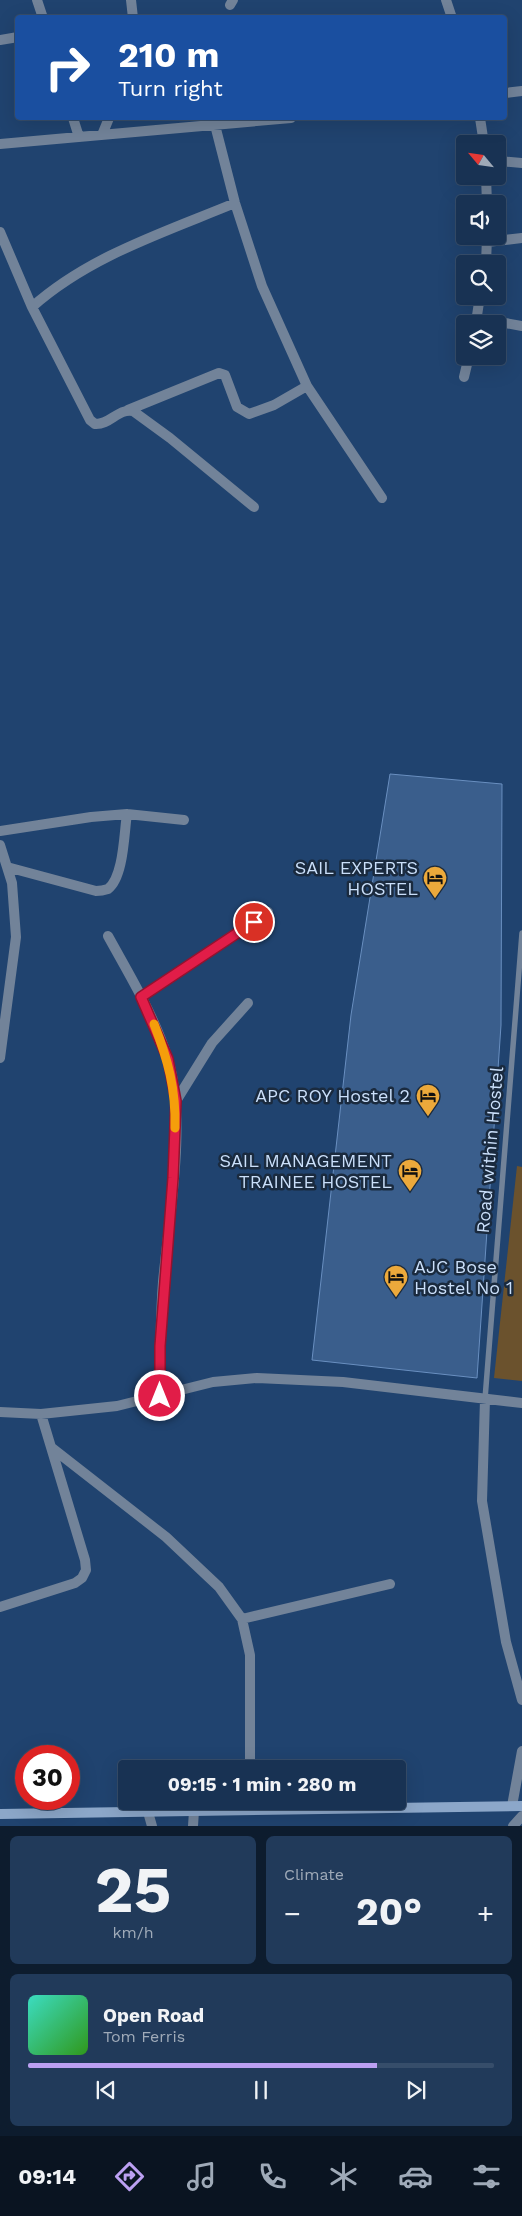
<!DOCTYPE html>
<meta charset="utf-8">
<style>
body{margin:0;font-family:"Work Sans",sans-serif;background:#213a5a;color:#f1f3f6;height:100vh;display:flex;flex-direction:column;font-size:19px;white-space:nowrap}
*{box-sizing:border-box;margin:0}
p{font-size:16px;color:#9faab8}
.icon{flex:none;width:28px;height:28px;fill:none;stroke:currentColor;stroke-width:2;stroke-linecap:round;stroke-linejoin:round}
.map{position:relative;height:1826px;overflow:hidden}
.sheet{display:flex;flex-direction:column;gap:10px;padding:10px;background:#0d1c2e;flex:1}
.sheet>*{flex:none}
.guide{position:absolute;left:15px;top:15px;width:492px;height:105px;border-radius:5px;box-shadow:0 5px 20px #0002,0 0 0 1px #364d6a;background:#1a4fa0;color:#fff;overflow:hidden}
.needle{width:32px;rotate:299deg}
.fabs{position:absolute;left:456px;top:135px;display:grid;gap:10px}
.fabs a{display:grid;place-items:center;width:50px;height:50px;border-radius:5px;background:#183253;box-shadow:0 5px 20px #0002,0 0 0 1px #364d6a;font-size:25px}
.speed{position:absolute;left:15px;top:1745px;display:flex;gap:10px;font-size:25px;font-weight:700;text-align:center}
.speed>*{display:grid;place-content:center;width:65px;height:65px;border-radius:50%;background:#183253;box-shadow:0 5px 20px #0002,0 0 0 1px #364d6a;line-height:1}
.speed .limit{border:8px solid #d22;background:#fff;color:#111}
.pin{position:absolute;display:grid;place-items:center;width:42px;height:42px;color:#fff;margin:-21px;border:2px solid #fff;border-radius:50%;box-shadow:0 1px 5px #0007}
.me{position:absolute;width:55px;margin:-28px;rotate:0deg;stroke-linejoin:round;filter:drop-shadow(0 0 4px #0008)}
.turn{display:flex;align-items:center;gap:18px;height:105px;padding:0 20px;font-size:22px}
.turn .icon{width:65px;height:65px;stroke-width:2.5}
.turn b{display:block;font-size:35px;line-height:42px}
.big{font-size:38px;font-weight:700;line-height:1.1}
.sheet .widget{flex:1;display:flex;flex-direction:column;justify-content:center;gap:8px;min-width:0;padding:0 18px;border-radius:8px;background:#213a5a}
.sheet .dial{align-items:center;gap:0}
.dial b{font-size:65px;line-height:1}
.song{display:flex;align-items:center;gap:15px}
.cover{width:60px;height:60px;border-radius:8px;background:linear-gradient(135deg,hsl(170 70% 55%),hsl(110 70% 35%))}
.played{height:5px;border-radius:2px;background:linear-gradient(90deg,#bca0f2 75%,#364d6a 75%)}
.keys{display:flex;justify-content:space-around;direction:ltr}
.heat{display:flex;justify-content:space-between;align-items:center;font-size:28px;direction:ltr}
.sheet .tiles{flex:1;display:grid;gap:10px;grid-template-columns:1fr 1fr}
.widget:last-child{grid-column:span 2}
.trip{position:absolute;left:118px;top:1760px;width:288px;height:50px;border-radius:5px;background:#183253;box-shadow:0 5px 20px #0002,0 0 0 1px #364d6a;font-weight:700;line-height:50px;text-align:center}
.menu{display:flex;height:80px;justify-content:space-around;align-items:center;background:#0a1421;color:#9faab8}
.menu .icon{width:35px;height:35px}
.menu .on{color:#bca0f2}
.menu b{font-size:22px;color:#f1f3f6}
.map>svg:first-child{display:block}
</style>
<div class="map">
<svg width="522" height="1826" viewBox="0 0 522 1826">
<rect width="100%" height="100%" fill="#20436f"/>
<path fill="#6b522d" d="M517 1166 522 1167V1381L494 1378Z"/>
<path fill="#3a5e8c" stroke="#698fc0" d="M390 774 502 784 501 1025 477 1378 312 1360 351 1015Z"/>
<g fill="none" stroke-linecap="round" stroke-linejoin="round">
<path stroke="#728399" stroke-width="5.5" d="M485 1399 522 933"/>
<path stroke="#728399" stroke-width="10" d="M37 0 43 18
M131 0 133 18
M446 0 452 18
M230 5 233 0
M0 40 18 37
M505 93 522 91
M73 118 79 137
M480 118 484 144
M215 125 235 203 262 286 307 386 382 498
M102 135 109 118
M0 144 291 118
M498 161 522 163
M486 176 487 204
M0 232 32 307 90 420 95 424C110 425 118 408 133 411L170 438 254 507
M487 242 522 238
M486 264 487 237
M32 307C89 256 165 232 235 203
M477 318 522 326
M476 322 480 296
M464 377 469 356
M128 410 219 373 225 375 237 407 249 414 274 405 307 386
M0 831 91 817 127 814 184 820
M0 845 12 883 16 937 0 1058
M7 867 96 891C100 891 105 890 108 889 124 877 124 832 127 814
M108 936C130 976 154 1015 168 1059 187 1122 169 1216 163 1282 160 1320 160 1358 160 1396
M141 997 268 912
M176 1101 212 1043 248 1003
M485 1399 482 1501 506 1642 522 1700
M0 1412 41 1414 117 1406 213 1382 257 1378 343 1382 522 1403
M52 1448 166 1537 219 1587 242 1619 250 1655V1769
M0 1607 75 1583 82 1578 86 1570 85 1560 41 1414
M242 1619 390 1584
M512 1806 522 1751
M250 1810V1801
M148 1812 152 1826
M193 1826 194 1811
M513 1826 522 1816"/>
<path stroke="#8ca7c9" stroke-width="10" d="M0 1814 522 1806"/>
</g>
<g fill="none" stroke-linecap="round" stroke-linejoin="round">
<defs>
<path id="route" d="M160 1396V1346L173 1178 176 1101 168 1059 141 997 254 922"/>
</defs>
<use href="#route" stroke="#92132f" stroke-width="12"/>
<use href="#route" stroke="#e11d48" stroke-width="9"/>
<path stroke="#f59e0b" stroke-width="9" d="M154 1024C168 1060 176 1089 175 1128"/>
</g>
<defs>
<symbol id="hotel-pin" viewBox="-11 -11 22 30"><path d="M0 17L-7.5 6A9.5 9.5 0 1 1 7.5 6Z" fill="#eca93b" stroke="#1a2a3e"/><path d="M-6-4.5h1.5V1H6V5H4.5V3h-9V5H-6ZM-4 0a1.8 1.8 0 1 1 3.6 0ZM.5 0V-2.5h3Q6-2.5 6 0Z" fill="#111"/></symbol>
</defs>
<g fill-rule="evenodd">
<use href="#hotel-pin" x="421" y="864" width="28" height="38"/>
<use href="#hotel-pin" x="414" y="1082" width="28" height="38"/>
<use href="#hotel-pin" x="396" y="1157" width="28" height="38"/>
<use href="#hotel-pin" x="382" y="1263" width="28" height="38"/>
</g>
<g text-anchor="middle" stroke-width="5" stroke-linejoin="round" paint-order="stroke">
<g font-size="18" fill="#cadffa" stroke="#1a2a3e" text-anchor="end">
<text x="418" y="874">SAIL EXPERTS<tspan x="418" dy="21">HOSTEL</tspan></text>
<text x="410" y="1102">APC ROY Hostel 2</text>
<text x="392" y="1167">SAIL MANAGEMENT<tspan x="392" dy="21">TRAINEE HOSTEL</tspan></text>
<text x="414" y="1273" text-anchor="start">AJC Bose<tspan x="414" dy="21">Hostel No 1</tspan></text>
</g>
<g font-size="18" fill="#cadffa" stroke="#1a2a3e">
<text transform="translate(490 1150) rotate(-85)" y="6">Road within Hostel</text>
</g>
</g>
</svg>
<div class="fabs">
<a><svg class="needle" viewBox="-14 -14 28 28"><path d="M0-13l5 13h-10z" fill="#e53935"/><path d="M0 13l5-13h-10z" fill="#9faab8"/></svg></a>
<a><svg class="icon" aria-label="sound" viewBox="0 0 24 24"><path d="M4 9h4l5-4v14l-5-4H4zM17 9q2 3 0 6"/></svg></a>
<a><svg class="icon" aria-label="search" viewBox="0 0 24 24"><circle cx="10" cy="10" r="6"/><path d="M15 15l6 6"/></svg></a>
<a><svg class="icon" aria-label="layers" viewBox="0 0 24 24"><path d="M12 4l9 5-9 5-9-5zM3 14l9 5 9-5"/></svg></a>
</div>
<div class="speed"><div class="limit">30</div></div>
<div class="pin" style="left:254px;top:922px;background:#d93025"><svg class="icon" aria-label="arrive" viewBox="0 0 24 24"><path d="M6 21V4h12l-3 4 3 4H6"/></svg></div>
<svg class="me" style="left:160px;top:1396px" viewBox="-20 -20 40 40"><circle r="17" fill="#e11d48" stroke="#fff" stroke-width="3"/><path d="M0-11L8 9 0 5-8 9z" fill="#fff"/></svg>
<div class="trip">09:15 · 1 min · 280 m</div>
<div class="guide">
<div class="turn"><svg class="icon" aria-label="right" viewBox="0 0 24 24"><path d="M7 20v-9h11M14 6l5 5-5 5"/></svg><div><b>210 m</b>Turn right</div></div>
</div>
</div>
<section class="sheet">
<div class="tiles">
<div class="widget dial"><b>25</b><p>km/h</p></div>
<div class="widget"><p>Climate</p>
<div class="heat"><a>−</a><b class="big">20°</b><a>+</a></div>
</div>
<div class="widget">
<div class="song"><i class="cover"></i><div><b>Open Road</b><p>Tom Ferris</p></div></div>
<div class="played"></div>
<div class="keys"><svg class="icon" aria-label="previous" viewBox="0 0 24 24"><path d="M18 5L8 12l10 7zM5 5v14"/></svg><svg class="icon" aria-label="pause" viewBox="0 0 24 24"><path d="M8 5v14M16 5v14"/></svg><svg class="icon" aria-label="next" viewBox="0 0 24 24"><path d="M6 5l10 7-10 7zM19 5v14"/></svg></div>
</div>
</div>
</section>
<nav class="menu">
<b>09:14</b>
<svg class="icon on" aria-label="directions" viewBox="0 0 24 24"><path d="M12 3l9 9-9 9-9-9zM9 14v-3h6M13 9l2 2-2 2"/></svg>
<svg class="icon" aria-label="music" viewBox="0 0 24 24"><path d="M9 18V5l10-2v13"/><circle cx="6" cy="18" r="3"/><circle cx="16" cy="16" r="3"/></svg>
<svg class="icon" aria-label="phone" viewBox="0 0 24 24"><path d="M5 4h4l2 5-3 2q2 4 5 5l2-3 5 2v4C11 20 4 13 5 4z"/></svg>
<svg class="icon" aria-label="climate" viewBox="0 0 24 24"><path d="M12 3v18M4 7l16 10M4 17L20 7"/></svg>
<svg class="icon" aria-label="car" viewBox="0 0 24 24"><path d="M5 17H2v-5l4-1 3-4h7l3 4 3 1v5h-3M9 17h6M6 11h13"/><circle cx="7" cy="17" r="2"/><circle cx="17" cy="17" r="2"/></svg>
<svg class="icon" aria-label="filters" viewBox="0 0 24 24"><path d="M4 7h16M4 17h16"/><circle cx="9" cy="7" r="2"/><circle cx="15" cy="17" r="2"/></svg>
</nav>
